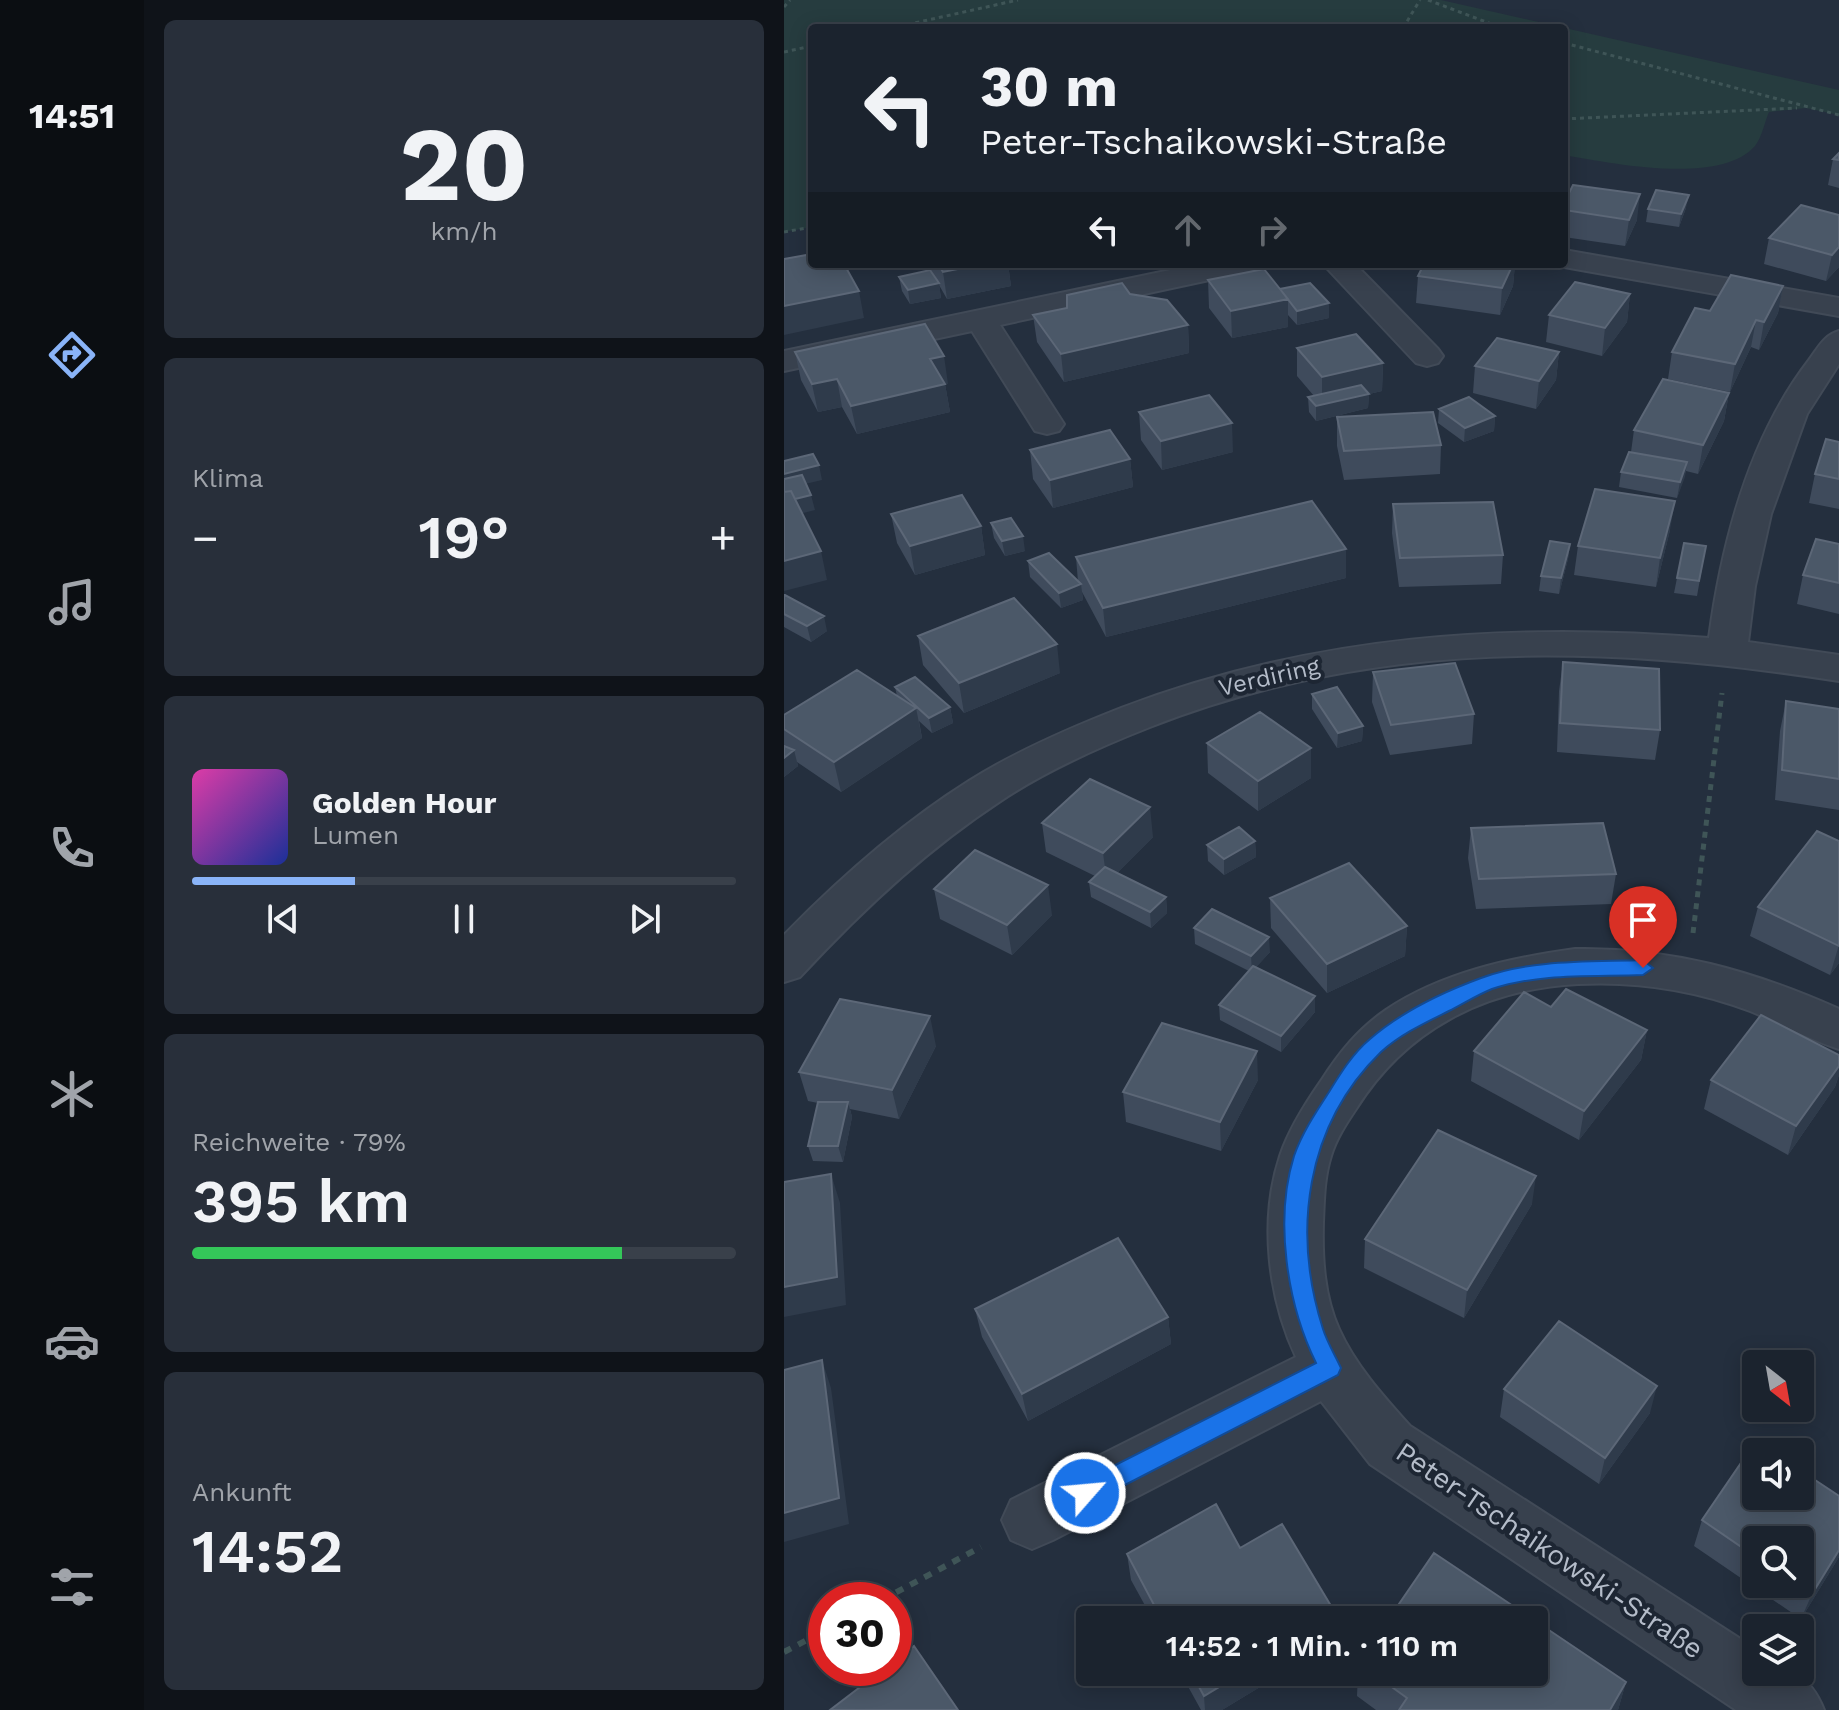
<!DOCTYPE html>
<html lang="de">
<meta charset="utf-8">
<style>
body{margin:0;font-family:"Work Sans",sans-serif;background:#282f3a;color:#f1f3f6;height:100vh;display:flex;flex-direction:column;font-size:30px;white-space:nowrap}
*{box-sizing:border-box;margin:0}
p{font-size:26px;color:#a0a4aa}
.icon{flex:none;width:44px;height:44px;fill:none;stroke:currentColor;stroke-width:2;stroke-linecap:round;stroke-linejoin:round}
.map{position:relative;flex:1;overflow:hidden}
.sheet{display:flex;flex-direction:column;gap:20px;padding:20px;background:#0f1319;width:640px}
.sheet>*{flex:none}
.banner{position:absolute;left:24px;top:24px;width:760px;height:244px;border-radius:8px;box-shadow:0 4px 20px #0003,0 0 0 2px #39404a;background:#1b232e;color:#f1f3f6;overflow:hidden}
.needle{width:52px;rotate:149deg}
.controls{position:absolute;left:958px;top:1350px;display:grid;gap:16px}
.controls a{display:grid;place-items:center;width:72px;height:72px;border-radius:8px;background:#1b232e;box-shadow:0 4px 20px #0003,0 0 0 2px #39404a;font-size:40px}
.speed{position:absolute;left:24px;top:1582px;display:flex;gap:16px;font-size:40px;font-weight:700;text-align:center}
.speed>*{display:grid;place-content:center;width:104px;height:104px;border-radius:50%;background:#1b232e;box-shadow:0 4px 20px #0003,0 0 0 2px #39404a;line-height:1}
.speed .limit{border:12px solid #d22;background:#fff;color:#111}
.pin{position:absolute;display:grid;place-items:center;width:68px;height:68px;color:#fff;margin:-82px -34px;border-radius:50% 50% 50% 0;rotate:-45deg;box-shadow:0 0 8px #0007}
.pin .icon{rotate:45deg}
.me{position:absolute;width:88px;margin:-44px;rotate:63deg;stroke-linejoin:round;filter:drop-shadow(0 0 6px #0008)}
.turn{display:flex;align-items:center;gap:28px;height:168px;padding:0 40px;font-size:36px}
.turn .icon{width:104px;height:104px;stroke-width:2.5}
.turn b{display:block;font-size:56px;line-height:68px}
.lanes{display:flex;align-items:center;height:76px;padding:0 40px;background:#0003;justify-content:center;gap:40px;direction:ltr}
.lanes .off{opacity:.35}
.big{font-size:60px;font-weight:600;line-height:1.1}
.sheet .tile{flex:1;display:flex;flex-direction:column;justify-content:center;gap:12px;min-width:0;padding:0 28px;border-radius:12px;background:#282f3a}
.sheet .dial{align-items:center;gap:0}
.dial b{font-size:104px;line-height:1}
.song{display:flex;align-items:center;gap:24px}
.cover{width:96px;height:96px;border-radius:12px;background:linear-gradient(135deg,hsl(320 70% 55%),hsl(230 70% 35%))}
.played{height:8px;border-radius:4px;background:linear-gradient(90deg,#8ab4f8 30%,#39404a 30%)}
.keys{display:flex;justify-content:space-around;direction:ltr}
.heat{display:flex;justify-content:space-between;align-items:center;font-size:44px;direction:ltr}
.charge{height:12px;border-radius:6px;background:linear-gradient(90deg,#34c759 79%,#39404a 0)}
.trip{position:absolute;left:292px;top:1606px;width:472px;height:80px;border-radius:8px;background:#1b232e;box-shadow:0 4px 20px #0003,0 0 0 2px #39404a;font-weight:600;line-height:80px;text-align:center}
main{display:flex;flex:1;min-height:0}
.menu{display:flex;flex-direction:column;width:144px;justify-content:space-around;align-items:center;background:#0b0e12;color:#a0a4aa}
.menu .icon{width:56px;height:56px}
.menu .on{color:#8ab4f8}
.menu b{font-size:36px;color:#f1f3f6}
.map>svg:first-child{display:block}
</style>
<main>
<nav class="menu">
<b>14:51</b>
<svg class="icon on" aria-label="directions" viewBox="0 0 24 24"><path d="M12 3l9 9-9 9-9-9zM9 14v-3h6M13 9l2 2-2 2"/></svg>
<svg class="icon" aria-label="music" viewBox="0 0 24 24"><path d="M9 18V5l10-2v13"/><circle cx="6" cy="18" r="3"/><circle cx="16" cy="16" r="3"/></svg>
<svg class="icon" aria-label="phone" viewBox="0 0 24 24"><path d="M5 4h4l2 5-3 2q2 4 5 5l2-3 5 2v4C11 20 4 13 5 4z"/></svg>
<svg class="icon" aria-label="climate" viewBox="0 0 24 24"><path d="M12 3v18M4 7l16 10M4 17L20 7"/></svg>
<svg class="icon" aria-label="car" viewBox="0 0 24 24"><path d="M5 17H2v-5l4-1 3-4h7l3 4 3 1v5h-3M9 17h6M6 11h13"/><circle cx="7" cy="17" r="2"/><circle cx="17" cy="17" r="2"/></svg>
<svg class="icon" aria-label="filters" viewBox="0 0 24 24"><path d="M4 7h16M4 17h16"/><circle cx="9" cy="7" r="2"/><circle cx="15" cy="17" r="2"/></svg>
</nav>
<section class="sheet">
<div class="tile dial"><b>20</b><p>km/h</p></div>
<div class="tile"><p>Klima</p>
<div class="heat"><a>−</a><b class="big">19°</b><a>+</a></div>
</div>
<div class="tile">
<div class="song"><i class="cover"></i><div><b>Golden Hour</b><p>Lumen</p></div></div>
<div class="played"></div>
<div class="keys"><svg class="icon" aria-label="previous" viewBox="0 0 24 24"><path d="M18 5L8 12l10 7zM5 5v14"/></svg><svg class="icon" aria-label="pause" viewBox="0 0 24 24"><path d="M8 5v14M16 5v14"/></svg><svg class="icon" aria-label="next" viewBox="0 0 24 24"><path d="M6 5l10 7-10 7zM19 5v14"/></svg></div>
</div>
<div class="tile"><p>Reichweite · 79%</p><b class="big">395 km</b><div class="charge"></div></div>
<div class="tile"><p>Ankunft</p><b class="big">14:52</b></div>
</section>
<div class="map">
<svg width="1055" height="1710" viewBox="0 0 1055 1710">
<rect width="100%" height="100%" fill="#242f3e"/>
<path fill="#263c3f" d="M0 0H657L1055 90V115L1022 108 985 112C981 121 978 137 971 146 936 186 826 163 780 155V28H28V227L0 232Z"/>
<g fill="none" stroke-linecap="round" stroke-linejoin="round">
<defs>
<path id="minor" d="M780 250 1055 298V316L769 265 780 264Z
M415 264H473L469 270 458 273 216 325 280 424 275 431 263 434 251 431 188 331 0 371V351Z
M539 264H571L654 349 659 356 654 363 643 366 632 363Z
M1055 331V364L1023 414 987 514 971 586 964 642 1055 655V681C820 644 592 638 366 727 315 747 261 771 215 802 142 850 75 913 16 977L0 982V935C55 879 118 823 185 781 232 751 286 728 337 708 529 635 723 622 925 638 938 541 965 438 1025 360 1034 348 1040 335 1055 331Z
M791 949C885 947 970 971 1055 1009V1049C1024 1039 996 1023 966 1011 911 990 853 981 794 984 701 989 622 1029 572 1109 562 1124 552 1139 547 1156 540 1178 540 1200 539 1222 538 1258 540 1296 555 1329 571 1365 600 1397 626 1426L972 1649V1672C1010 1672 1025 1673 1040 1710H952L586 1464 537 1401 269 1540 248 1549 227 1540 218 1520 227 1500 512 1357C484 1297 475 1220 496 1156 505 1129 521 1104 537 1081 555 1053 574 1029 602 1010 657 973 726 958 791 949Z"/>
</defs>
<use href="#minor" stroke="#414a57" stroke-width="4"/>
<path stroke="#3f5557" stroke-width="3" stroke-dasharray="4 4" stroke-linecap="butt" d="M644 0 718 28
M0 7 6 0
M108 28 234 0
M619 28 636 0
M780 43 1055 115
M0 52 28 46
M780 119 1013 108
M0 232 28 227"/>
<path stroke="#3f5557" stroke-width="5" stroke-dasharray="6 6" stroke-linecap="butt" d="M909 933 938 693"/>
<path stroke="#3f5557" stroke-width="6" stroke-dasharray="8 8" stroke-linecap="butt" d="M98 1600 197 1547
M0 1652 42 1630"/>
<use href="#minor" fill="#38414e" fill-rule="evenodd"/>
</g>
<path fill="#3f4b5c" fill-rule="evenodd" d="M1055 153V188L1044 185 1049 159Z
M780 203 853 220 841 246 780 237Z
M902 208 895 227 862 222 864 209Z
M1055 215V267L1042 281 980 264 985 238Z
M142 264H224L227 286 163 299 155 285 157 298 126 304 118 291 115 277 146 270Z
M640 264H731L729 286 716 315 632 303 634 276Z
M424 280 496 289 545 303V318L513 325 504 315V327L448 338 425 308Z
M999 286 994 313 975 350 967 347 946 392 884 379 888 352 926 311Z
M346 294 404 325 405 353 280 382 253 342 249 315Z
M846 294 843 322 818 356 762 342 765 315Z
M513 348 599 363 598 391 585 394 584 408 532 421 525 412 524 397 530 396 513 376Z
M11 352 164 384H161L166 412 73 434 58 407 34 412 17 380Z
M775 352 772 380 752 409 689 393 691 366Z
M945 393 940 421 914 474 902 471 893 498 835 487 837 472 847 452 850 430Z
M655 409 711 416 710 431 680 442 654 423Z
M355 412 449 452 378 470 357 440Z
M553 417 657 445 656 474 560 480 553 446Z
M1055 442V509L1025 503 1031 474Z
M246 450 346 459 349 487 269 508 249 479Z
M609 504 719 555 717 584 615 587 608 533Z
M107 514 197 526 201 555 131 575 113 543Z
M207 523 241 551 221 556 210 538Z
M886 530 872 587 790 575 794 546Z
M786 544 784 559 775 594 755 591 757 576Z
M1055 544V614L1013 604 1019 575Z
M922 546 913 596 890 593 893 578Z
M292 557 562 578 322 637 298 592 299 600 277 608 246 577 244 561 294 582Z
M0 595 43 631 27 642 0 627Z
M134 636 276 673 180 713 139 665Z
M779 662 876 730 871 760 773 752 775 691Z
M589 672 690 714 688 744 606 755 588 702Z
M111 687 166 707 169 723 148 733 135 721 138 738 57 792 13 762 14 766 0 777V715L113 696Z
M528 694 579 726 578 741 553 748 528 709Z
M1002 701 1055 709V810L991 800 996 731Z
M423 743 527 778 474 811 424 773Z
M258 823 369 837 333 873 382 897 383 913 367 928 307 897 305 882 311 876 262 852Z
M687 828 832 874 827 904 692 909 684 858Z
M471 841 472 857 440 875 424 861 423 845Z
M1055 841V963L1046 975 966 936 974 907Z
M150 889 268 915 228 955 156 919Z
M486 898 623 926 621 956 543 993 487 928Z
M410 928 486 952 472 967 531 996V1012L497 1052 436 1020 435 1005 465 971 411 944Z
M767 1007 863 1030 857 1060 795 1140 687 1081 690 1051Z
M152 1046 115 1119 66 1109 68 1117 59 1162 29 1161 24 1146 34 1103 24 1101 15 1072Z
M1055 1055V1075L1051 1087 1004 1155 920 1109 927 1080Z
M474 1080 437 1151 342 1122 339 1092Z
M748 1204 680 1318 580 1268 581 1239Z
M191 1309 384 1317 387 1344 244 1421 198 1337Z
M720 1389 866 1413 815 1484 716 1417Z
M1055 1496V1557L1017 1619 910 1546 918 1520ZM972 1540 1016 1584H972Z
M456 1548 553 1616V1620H369L347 1580 343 1554Z
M396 1672H501L438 1710H417Z
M574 1672H750L842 1682 834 1710H592L573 1696Z"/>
<path fill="#2f3b4b" d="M856 194 853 220 841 246 845 220Z
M905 195 902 208 895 227 897 214Z
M1055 247V267L1042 281 1048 255Z
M199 264H224L227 286 163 299 159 272Z
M294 264H318L294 269Z
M729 264H731L729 286 716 315 718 288Z
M155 283 157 298 126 304 124 290Z
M999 286 994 313 975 350 980 322Z
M75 291 80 318 0 335V306Z
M846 294 843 322 818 356 821 328Z
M504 299V327L448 338 447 311Z
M545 303V318L513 325V311Z
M972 320 967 347 946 392 951 364Z
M404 325 405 353 280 382 277 354Z
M775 352 772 380 752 409 755 381Z
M160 356 164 384H161L166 412 73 434 67 406 146 359Z
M599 363 598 391 585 394 584 408 532 421V406L538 405V377Z
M53 379 58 407 34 412 28 384Z
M945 393 940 421 914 474 919 445Z
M711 416 710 431 680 442 681 428Z
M448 423 449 452 378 470 377 441Z
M346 459 349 487 269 508 266 480Z
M903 462 901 477 893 498 896 482Z
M35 465 38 480 0 489V474Z
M27 495 31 510 0 518V502Z
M891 501 886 530 872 587 876 558Z
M197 526 201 555 131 575 126 546Z
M239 536 241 551 221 556 218 541Z
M786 544 784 559 775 594 777 578Z
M562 549V578L322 637 319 608Z
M37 551 43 580 0 591V561Z
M297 584 299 600 277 608 275 593Z
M40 616 43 631 27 642 23 626Z
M273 644 276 673 180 713 175 683Z
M166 707 169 723 148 733 145 718Z
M132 708 138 738 57 792 50 762Z
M579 726 578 741 553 748 554 733Z
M527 748V778L474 811V781Z
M10 750 14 766 0 777V758Z
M366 807 369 837 323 883 319 853Z
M471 841 472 857 440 875V859Z
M264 885 268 915 228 955 223 925Z
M382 897 383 913 367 928 366 912Z
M623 926 621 956 543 993V964Z
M485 937 486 952 468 972 467 956Z
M1055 945V963L1046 975Z
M531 996V1012L497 1052V1036Z
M146 1016 152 1046 115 1119 108 1090Z
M863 1030 857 1060 795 1140 800 1111Z
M473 1051 474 1080 437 1151 436 1122Z
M1055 1066V1075L1051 1087 1004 1155 1012 1126Z
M64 1102 68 1117 59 1162 54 1146Z
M47 1174 56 1203 62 1305 0 1317V1287Z
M752 1176 748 1204 680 1318 683 1290Z
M384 1317 387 1344 244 1421 238 1394Z
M38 1360 47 1388 65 1524 0 1542V1513Z
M873 1386 866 1413 815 1484 821 1458Z
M1055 1550V1557L1017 1619 1028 1594Z
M460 1672H501L438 1710H421L420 1696Z
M842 1682 834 1710H826Z"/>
<path fill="#4b5868" stroke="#5c6777" stroke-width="2" d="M1055 153V160L1049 159Z
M789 185 856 194 845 220 780 210V203Z
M872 190 905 195 897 214 864 209Z
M1017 205 1055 215V247L1048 255 985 238Z
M28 254V264H60L75 291 0 306V259Z
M154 264H199L159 272Z
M640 264H729L718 288 634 276Z
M480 269 504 299 447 311 424 280Z
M146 270 155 283 124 290 115 277Z
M947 275 999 286 980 322 972 320 951 364 888 352 911 308 926 311Z
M791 282 846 294 821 328 765 315Z
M338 283 346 294 383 300 404 325 277 354 249 315 283 308V295Z
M526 283 545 303 513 311 496 289Z
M141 324 160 356 146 359 161 384 67 406 53 379 28 384 11 352Z
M572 334 599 363 538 377 513 348Z
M713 338 775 352 755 381 691 366Z
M879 379 945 393 919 445 850 430Z
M577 385 585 394 532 406 524 397Z
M425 395 448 423 377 441 355 412Z
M685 397 711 416 681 428 655 409Z
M649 412 657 445 560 451 553 417Z
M326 430 346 459 266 480 246 450Z
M1042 439 1055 442V479L1031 474Z
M845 452 903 462 896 482 837 472Z
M29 454 35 465 0 474V461Z
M18 475 27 495 11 499 7 491 0 492V479Z
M811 489 891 501 876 558 794 546Z
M7 491 37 551 0 561V492Z
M178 495 197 526 126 546 107 514Z
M528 501 562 549 319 608 292 557Z
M709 502 719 555 616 558 609 504Z
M227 518 239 536 218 541 207 523Z
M1032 539 1055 544V583L1019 575Z
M766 541 786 544 777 578 757 576Z
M900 543 922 546 915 581 893 578Z
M265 553 297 584 275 593 244 561Z
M0 595H1L40 616 23 626 0 614Z
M230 598 273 644 175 683 134 636Z
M779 662 875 669 876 730 776 723Z
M671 663 690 714 607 725 589 672Z
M73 670 132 708 50 762 0 729V715Z
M131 677 166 707 145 718 111 687Z
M553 687 579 726 554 733 528 694Z
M1002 701 1055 709V779L998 770Z
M476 712 527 748 474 781 423 743Z
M0 746 10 750 0 758Z
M306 779 366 807 319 853 258 823Z
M819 823 832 874 695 879 687 828Z
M455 827 471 841 440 859 423 845Z
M1033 831 1055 841V946L974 907Z
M191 850 264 885 223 925 150 889Z
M565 863 623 926 543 964 486 898Z
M321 867 382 897 366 912 305 882Z
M428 909 485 937 467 956 410 928Z
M469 966 531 996 497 1036 435 1005Z
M782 989 863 1030 800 1111 690 1051 740 992 767 1007Z
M56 999 146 1016 108 1090 15 1072Z
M977 1015 1055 1055V1066L1012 1126 927 1080Z
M378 1023 473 1051 436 1122 339 1092Z
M34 1102H64L54 1146H24Z
M654 1130 752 1176 683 1290 581 1239Z
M47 1174 53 1277 0 1287V1182Z
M334 1238 384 1317 238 1394 191 1309Z
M775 1321 873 1386 821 1458 720 1389Z
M38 1360 55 1498 0 1513V1370Z
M972 1441 988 1452H972V1496H1016V1470L1055 1496V1550L1028 1594 1012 1584H1016V1540H972V1557L918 1520Z
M432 1504 456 1548 498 1524 553 1616 546 1620H378L343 1554Z
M650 1553 750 1620H604Z
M750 1620 842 1682 826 1710H615L623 1698 587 1672H750Z
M130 1646 174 1710H46L101 1668H110V1661Z
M407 1672H460L420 1696Z"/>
<path fill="#1a73e8" stroke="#114b97" stroke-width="2" d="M859 960 869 968 859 975C809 977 756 973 708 989 693 995 679 1004 665 1011 641 1023 617 1034 597 1052 521 1126 508 1232 539 1329 543 1342 551 1355 557 1368L554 1375 310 1501 301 1504 292 1501 289 1493 292 1485 532 1363C503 1304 490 1220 510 1156 518 1133 532 1112 545 1092 556 1074 569 1053 586 1039 616 1013 659 992 697 978 748 959 806 962 859 960Z"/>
<g text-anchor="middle" stroke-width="8" stroke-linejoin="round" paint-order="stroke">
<g font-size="24" fill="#b4bcc9" stroke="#1d2633">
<text transform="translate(485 677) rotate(-13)" y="8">Verdiring</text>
</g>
<g font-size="28" fill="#b4bcc9" stroke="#1d2633">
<text transform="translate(766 1550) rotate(34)" y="10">Peter-Tschaikowski-Straße</text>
</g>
</g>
</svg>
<div class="controls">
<a><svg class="needle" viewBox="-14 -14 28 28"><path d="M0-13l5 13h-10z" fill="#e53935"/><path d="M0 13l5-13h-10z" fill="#a0a4aa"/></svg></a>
<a><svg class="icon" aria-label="sound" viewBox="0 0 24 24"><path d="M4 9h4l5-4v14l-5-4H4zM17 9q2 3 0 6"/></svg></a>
<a><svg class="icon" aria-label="search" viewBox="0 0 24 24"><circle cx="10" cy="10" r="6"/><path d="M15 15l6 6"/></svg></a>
<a><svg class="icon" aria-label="layers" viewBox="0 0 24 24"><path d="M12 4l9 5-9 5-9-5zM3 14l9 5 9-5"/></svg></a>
</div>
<div class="speed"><div class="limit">30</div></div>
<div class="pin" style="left:859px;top:968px;background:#d93025"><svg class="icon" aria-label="arrive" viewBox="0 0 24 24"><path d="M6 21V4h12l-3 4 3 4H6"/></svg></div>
<svg class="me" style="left:301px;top:1493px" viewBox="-20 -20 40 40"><circle r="17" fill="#1a73e8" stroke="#fff" stroke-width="3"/><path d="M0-11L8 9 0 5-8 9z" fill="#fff"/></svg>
<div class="trip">14:52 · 1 Min. · 110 m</div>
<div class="banner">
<div class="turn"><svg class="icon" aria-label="left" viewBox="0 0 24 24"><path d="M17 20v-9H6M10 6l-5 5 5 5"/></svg><div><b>30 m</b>Peter-Tschaikowski-Straße</div></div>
<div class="lanes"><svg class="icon" aria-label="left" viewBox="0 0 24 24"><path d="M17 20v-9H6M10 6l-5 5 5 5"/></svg><svg class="icon off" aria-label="ahead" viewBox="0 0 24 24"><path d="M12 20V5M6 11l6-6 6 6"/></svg><svg class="icon off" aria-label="right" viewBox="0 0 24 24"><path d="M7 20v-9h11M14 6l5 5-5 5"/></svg></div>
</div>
</div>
</main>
